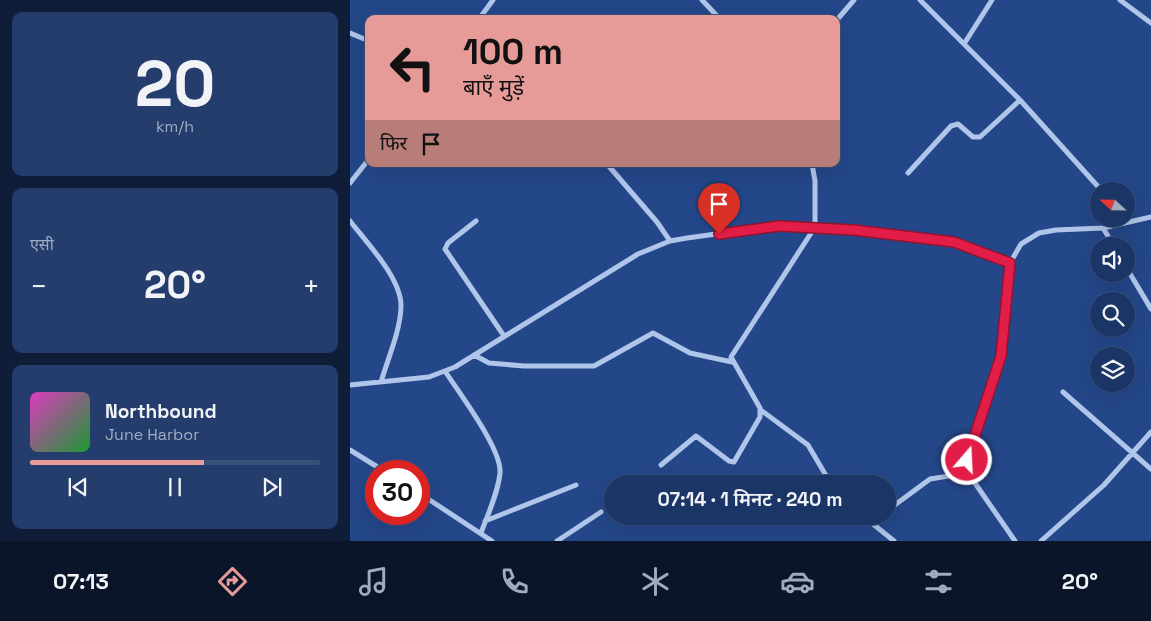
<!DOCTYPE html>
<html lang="hi">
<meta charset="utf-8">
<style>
body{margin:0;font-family:"Space Grotesk","Noto Sans Devanagari",sans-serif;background:#243d6d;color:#f1f3f6;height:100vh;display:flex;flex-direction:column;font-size:19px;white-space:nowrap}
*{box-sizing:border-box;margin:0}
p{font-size:16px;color:#a0abc0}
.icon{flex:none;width:28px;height:28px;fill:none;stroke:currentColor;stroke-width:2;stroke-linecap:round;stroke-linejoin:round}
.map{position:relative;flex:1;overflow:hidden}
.sheet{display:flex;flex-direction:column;gap:12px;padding:12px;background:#0f1d39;width:350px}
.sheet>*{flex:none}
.guide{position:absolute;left:15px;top:15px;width:475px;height:152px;border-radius:10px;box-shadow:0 5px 20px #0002,0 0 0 1px #39507b;background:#e69b98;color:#111;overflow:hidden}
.needle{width:32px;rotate:292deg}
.fabs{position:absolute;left:740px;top:182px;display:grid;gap:10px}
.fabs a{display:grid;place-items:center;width:45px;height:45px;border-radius:50%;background:#1b3567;box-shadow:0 5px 20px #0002,0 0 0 1px #39507b;font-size:25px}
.speed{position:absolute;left:15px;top:460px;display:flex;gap:10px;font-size:25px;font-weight:700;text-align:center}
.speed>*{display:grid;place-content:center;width:65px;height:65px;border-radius:50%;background:#1b3567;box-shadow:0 5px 20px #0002,0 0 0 1px #39507b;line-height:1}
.speed .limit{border:8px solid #d22;background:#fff;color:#111}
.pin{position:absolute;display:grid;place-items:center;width:42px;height:42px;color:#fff;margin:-51px -21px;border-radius:50% 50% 50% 0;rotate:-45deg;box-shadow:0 0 5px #0007}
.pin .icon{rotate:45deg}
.me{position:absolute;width:55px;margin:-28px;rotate:19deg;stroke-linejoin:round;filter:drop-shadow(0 0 4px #0008)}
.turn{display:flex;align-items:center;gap:18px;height:105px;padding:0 15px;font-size:22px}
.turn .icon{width:65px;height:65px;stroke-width:2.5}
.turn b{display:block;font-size:35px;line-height:42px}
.then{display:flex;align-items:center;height:48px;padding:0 15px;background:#0003;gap:10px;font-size:19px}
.big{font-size:38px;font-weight:600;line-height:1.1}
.sheet .card{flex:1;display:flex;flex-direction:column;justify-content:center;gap:8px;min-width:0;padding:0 18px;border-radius:10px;background:#243d6d}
.sheet .dial{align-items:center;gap:0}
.dial b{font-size:65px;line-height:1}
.song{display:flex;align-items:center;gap:15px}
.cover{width:60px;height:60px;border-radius:8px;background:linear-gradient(135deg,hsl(310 70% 55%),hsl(130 70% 35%))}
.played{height:5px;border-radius:2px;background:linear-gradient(90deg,#e69b98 60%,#39507b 60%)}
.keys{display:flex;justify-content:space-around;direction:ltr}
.heat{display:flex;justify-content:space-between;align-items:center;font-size:28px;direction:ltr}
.trip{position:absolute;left:254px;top:475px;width:292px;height:50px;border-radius:25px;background:#1b3567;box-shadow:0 5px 20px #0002,0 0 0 1px #39507b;font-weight:600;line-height:50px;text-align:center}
.tab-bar{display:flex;height:80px;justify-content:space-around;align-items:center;background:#0b1529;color:#a0abc0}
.tab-bar .icon{width:35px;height:35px}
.tab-bar .on{color:#e69b98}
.tab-bar b{font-size:22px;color:#f1f3f6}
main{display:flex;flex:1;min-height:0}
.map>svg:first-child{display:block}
</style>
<main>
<section class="sheet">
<div class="card dial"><b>20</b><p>km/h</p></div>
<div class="card"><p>एसी</p>
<div class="heat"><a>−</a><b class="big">20°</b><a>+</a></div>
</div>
<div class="card">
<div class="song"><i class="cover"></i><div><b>Northbound</b><p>June Harbor</p></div></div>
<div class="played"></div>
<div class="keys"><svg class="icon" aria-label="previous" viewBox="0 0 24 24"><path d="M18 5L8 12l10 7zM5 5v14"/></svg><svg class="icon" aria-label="pause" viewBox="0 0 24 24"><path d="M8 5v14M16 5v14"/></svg><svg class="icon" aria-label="next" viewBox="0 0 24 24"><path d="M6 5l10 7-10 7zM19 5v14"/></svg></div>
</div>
</section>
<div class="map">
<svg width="801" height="541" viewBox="0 0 801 541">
<rect width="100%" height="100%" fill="#244789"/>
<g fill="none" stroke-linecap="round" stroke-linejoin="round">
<path stroke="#b0c5ea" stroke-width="5" d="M352 0 370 19
M570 0 670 100 752 191
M770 0 801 23
M129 19 143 0
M486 21 504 0
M0 33 19 41
M614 44 642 0
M257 164 307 222 320 241
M558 173 601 126 608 124 623 137H630L670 100
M0 183 19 159
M0 221C17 243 52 279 51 307 50 332 38 358 31 382
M126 221 98 243 95 249 154 336
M753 228 764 246
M776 267 801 309
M124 355 139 363 174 366H244L303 333 340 353 382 362
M95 371C109 393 152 449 150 473 148 493 138 514 131 533
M0 385 79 377 105 367 288 254 320 241 337 238 410 228 465 227 604 242 660 263
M713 392 801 469
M412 411 458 445 481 484
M0 450 34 471
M311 465 346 436 379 461 384 462 410 417V408L381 357 465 227V181L462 164
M69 493 142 541
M538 510 580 479 618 473
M513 516 544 541
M135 521 226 485
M520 522 528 516
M207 541 251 512
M665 541 618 473 616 466 651 356 660 263 671 244 689 233 706 230 753 228 801 217
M691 541 754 485 801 432"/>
</g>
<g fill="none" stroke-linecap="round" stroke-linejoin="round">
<defs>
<path id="route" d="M369 234 429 226 504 230 604 242 660 263 651 356 617 460"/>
</defs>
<use href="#route" stroke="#92132f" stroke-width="12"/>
<use href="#route" stroke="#e11d48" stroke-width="9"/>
</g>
</svg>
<div class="fabs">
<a><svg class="needle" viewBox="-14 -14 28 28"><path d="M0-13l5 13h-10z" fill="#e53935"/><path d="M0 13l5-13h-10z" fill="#a0abc0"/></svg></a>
<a><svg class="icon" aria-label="sound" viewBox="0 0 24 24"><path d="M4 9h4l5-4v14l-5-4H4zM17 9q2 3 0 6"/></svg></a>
<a><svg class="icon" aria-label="search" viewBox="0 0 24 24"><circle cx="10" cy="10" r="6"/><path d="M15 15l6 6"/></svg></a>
<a><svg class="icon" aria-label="layers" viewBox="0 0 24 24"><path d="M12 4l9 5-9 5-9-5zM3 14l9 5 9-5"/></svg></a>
</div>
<div class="speed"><div class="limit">30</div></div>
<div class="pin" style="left:369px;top:234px;background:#d93025"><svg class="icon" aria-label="arrive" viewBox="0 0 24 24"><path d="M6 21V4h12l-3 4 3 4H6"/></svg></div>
<svg class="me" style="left:617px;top:460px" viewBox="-20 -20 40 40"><circle r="17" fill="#e11d48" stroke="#fff" stroke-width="3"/><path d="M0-11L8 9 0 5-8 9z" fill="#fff"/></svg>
<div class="trip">07:14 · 1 मिनट · 240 m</div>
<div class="guide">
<div class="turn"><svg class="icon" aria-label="left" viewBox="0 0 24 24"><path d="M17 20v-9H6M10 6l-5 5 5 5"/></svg><div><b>100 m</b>बाएँ मुड़ें</div></div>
<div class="then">फिर<svg class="icon" aria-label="arrive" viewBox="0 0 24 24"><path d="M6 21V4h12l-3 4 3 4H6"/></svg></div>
</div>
</div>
</main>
<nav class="tab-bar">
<b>07:13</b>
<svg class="icon on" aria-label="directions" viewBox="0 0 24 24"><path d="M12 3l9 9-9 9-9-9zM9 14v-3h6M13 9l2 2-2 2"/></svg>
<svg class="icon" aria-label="music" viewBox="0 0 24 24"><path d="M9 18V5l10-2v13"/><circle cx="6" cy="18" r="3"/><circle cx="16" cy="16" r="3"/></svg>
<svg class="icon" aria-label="phone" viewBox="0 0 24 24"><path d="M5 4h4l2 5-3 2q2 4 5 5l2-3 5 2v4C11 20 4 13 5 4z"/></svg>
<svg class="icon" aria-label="climate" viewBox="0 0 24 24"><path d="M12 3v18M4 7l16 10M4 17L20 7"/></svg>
<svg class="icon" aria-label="car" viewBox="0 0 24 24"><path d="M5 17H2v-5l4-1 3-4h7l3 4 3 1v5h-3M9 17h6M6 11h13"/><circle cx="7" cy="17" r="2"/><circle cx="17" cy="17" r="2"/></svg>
<svg class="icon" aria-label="filters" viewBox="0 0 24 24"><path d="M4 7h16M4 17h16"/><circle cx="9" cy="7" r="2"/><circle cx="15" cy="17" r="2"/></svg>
<b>20°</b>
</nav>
